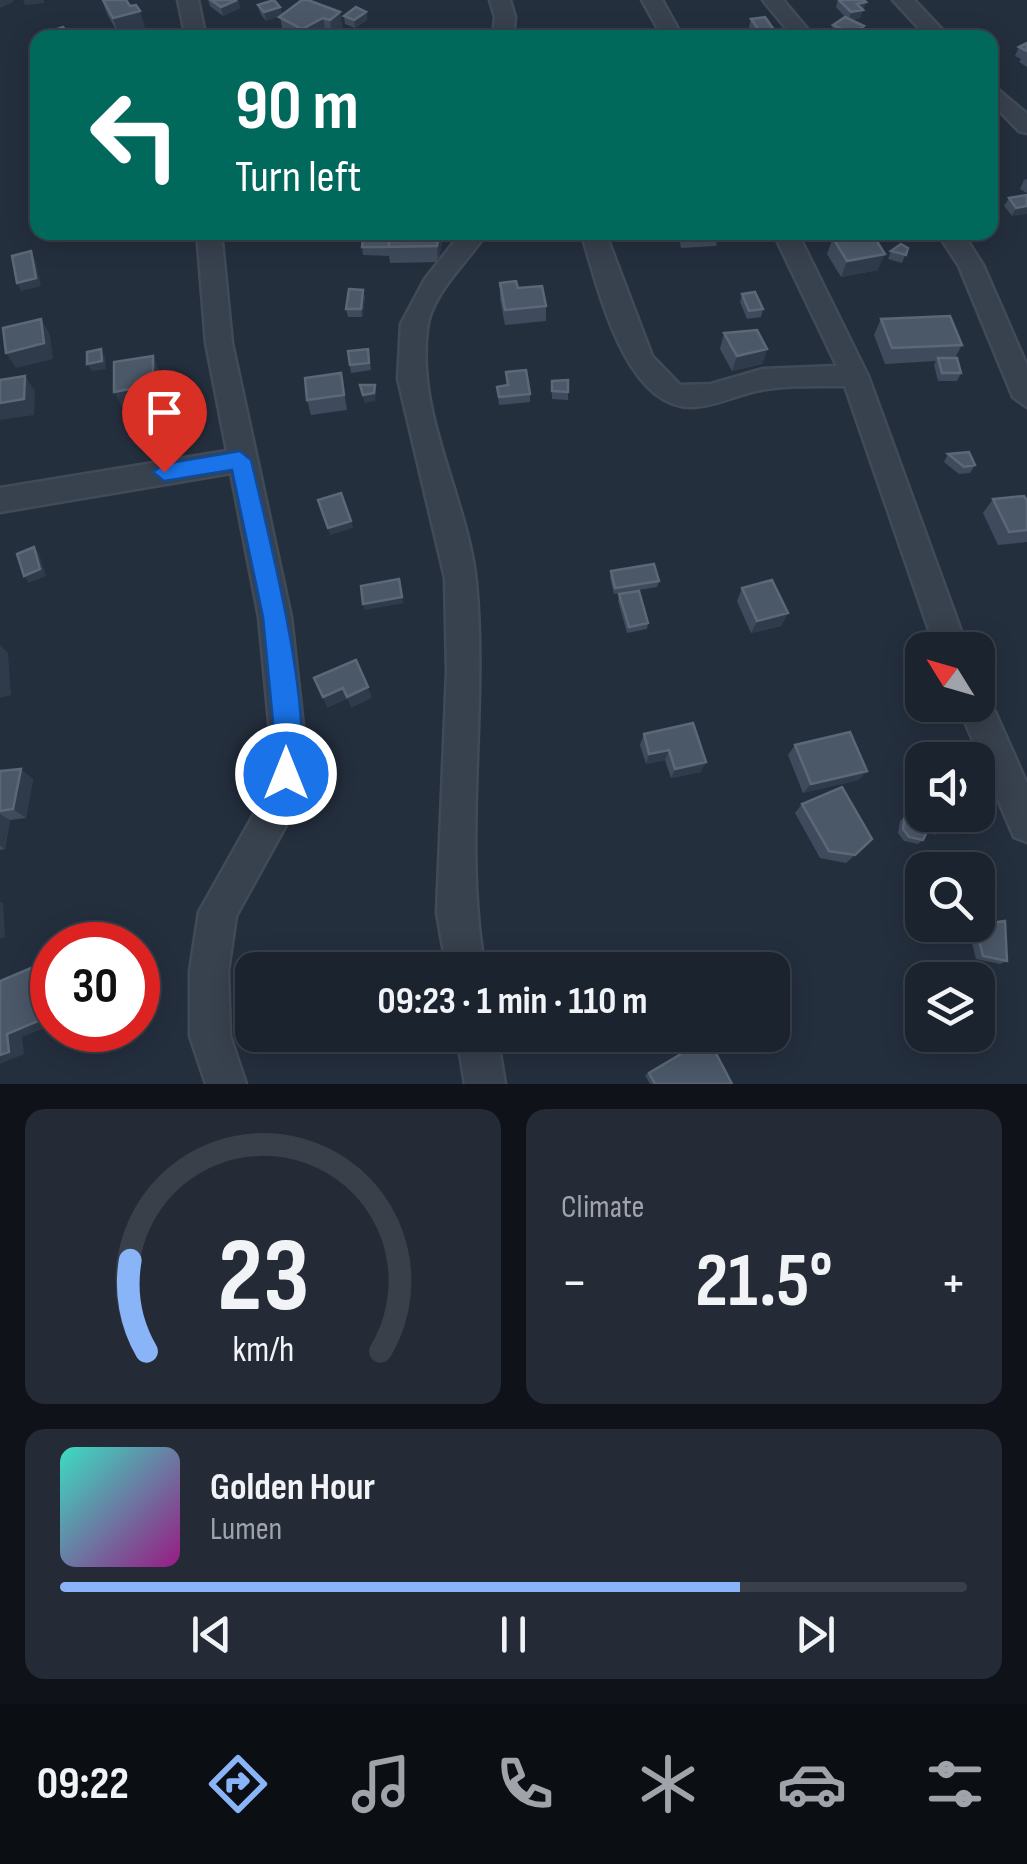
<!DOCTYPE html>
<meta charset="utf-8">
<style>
body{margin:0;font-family:"Sofia Sans Condensed",sans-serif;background:#242b36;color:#f1f3f6;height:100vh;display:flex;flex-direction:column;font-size:38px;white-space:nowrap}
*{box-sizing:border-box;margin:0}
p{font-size:32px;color:#a0a4aa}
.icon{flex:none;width:55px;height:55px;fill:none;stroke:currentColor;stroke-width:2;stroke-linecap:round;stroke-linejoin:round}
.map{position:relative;height:1084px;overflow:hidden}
.drawer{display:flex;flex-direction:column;gap:25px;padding:25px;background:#0f1319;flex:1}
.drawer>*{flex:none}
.guide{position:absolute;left:30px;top:30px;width:968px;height:210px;border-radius:20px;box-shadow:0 5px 25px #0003,0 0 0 2px #39404a;background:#00695c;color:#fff;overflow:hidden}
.needle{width:65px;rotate:307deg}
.controls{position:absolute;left:905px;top:632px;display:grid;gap:20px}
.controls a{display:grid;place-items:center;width:90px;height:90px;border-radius:20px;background:#1b232e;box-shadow:0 5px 25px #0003,0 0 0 2px #39404a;font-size:50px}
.speed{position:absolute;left:30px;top:922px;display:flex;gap:20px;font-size:50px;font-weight:700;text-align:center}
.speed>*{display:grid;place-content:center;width:130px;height:130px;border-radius:50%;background:#1b232e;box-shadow:0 5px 25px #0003,0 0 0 2px #39404a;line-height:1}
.speed .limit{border:15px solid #d22;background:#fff;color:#111}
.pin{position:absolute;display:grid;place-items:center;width:85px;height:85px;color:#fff;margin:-102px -42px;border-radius:50% 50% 50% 0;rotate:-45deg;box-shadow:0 0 10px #0007}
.pin .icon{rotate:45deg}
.me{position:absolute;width:110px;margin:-55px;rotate:0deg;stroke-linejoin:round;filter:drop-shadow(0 0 8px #0008)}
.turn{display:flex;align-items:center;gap:35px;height:210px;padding:0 40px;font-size:45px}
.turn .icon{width:130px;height:130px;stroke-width:2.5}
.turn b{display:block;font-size:70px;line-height:85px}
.big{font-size:75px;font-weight:700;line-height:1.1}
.drawer .widget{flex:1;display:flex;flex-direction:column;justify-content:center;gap:15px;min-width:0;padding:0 35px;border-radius:20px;background:#242b36}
.drawer .dial{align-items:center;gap:0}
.dial svg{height:260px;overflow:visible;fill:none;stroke:#39404a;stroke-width:7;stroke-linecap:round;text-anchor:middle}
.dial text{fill:#f1f3f6;stroke:none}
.song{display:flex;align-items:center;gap:30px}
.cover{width:120px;height:120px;border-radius:15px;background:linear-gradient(135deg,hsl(170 70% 55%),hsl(310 70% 35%))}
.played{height:10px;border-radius:5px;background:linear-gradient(90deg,#8ab4f8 75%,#39404a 75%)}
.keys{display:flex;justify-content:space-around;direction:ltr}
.heat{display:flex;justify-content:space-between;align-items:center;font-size:55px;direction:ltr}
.drawer .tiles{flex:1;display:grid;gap:25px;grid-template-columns:1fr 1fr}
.widget:last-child{grid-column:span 2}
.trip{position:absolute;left:235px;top:952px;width:555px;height:100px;border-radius:20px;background:#1b232e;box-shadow:0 5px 25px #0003,0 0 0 2px #39404a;font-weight:700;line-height:100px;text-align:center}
.tab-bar{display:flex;height:160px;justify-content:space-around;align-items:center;background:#0b0e12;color:#a0a4aa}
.tab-bar .icon{width:70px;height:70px}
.tab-bar .on{color:#8ab4f8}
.tab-bar b{font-size:45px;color:#f1f3f6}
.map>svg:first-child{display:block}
</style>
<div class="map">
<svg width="1027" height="1084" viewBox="0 0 1027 1084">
<rect width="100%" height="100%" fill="#242f3e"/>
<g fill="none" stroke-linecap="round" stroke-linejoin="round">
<defs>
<path id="minor" d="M178 0H198L206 38H186Z
M490 0H510L515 17 513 38H493L495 17Z
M642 0H662L683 38H663Z
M763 0H783L815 38H794Z
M893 0H914L950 38H928Z
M990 83 1027 114V133L1019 131 990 101Z
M197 232H221L232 343 291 617 306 753 296 807 236 916 228 971 230 1036 246 1084H206L190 1036V971L199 912 267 791 272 753 259 617 231 473 0 512V488L227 451 206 343Z
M462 232H487C468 262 431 293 427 329 416 417 467 496 476 582 488 711 462 842 485 970H447L437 913 447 672 445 578 398 379 401 324 425 279Z
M581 232H605L652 356 680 385 711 384 763 369 837 366 773 232H797L868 376 968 650H936L845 386C817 386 788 385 761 390 738 394 717 406 694 407 624 410 598 285 581 232Z
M937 232H962L983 265 1027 366V407L1013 397 959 266Z
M978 690 987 694 1027 784V842L1014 837 958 705H978Z
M457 1035H497L505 1084H465Z"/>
</defs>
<use href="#minor" stroke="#414a57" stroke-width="5"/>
<use href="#minor" fill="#38414e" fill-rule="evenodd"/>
</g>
<path fill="#3f4b5c" d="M102 0 145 27 119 35 107 14Z
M208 0H238L240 8 223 16 210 6Z
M302 0 343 29 332 37 326 35 321 38H290L283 33 280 16 266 21 260 13 258 5 280 7 282 15Z
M838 0H864L866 2 860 18 852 20 861 34 857 38H839L831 33 833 25 845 17 836 7Z
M366 12 367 20 355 28 345 24 344 16Z
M751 19 775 31 773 38H757L749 27Z
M1027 43V67L1019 62 1021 59 1015 56 1019 47Z
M1027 179V193L1020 189 1024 180Z
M1027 195 1012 216 1004 206 1009 198Z
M392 232H442L443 238 438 262 390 263 389 256 363 255 362 247Z
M678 232H719L716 246 681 248Z
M833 238 878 270 841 277 827 254Z
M908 248 902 263 888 259 891 251Z
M500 283 518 288 546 306V321L505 325 500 299Z
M363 290 365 298 362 317H348L346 309Z
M742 294 763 309 761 317 747 319 740 302Z
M881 319 962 345 955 358 961 373 957 381H938L934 365 936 361 885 364 874 335Z
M724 333 767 349 762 364 732 371 720 349Z
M368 349 371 370 351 373 350 365Z
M506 372 530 394V402L499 405 497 387 507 386Z
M341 373 347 410 311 415 307 400Z
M552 381 568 392V400L552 399Z
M948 454 975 465 970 473 959 474 944 462Z
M993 499 1027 501V542L998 545 983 513Z
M611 571 659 581 657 587 614 594 610 577Z
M742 588 788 613 781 626 751 633 737 601Z
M619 594 648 623 647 629 627 633 618 601Z
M644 734 701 772 671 778 665 760 646 764 640 745Z
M795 745 867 771 858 780 803 793 788 755Z
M0 771 33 779 26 818 10 820 5 849 0 850Z
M802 804 855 855 846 863 820 858 795 813Z
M929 815H954L953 830 934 835 927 817Z
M905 816 923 840 918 844 904 841 898 833 900 821Z
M975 925 1007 961 1000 964 976 959 968 928Z
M708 1038 732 1084H650L645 1075Z"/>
<path fill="#2f3b4b" d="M0 0H13V2L0 8Z
M23 0H44V3L25 5Z
M238 0 240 8 223 16 221 7Z
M866 2 860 18 849 20 851 12 857 4Z
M280 7 282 16 266 21 264 12Z
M140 11 145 27 119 35 113 18Z
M340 12 343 29 332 37 330 20Z
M366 12 367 20 355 28 354 20Z
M323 18 326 35 321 38H304L302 29Z
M864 26 861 34 857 38H851L852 34Z
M775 31 773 38H760L761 33Z
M1027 206V214L1012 216 1016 208Z
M439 232H442L443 238 438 262 437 246Z
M31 251 35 259 41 286 21 291 17 283Z
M885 254 878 270 841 277 847 261Z
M363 290 365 298 362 317 361 309Z
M41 319 50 335 53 359 16 368 6 353Z
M101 349 105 357 106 369 92 371 87 364Z
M767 349 762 364 732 371 737 356Z
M153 356 160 372V394L144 397V403L122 407 114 392 137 381Z
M25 376 35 391 34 415 0 420V403Z
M375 385 376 393 375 401 364 403 363 395Z
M351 521 353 528 330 535 328 528Z
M34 547 39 554 46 576 29 583 24 576Z
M402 597 404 603 365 610 363 604Z
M788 613 781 626 751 633 757 621Z
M0 645 8 653 11 695 0 698Z
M368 687 372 698 351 708 347 697Z
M343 688 347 699 327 708 323 697Z
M669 750 665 760 646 764 649 754Z
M706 762 701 772 671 778 675 769Z
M21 769 33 779 26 818 13 809Z
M867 771 858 780 803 793 811 784Z
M0 814 10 820 5 849 0 846Z
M959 826 953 830 934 835 940 830Z
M0 902 3 903 5 937 0 939Z
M31 968 44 973 52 1025 22 1037 24 1054 0 1064V1055Z"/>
<path fill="#4b5868" stroke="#5c6777" stroke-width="2.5" d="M103 0H126L130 6 136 5 140 11 113 18Z
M211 0H237L221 7Z
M274 0 280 7 264 12 258 5Z
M302 0H308L340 12 330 20 323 18 302 29 279 17Z
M839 0H864L866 2 857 4 863 10 851 12Z
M356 7 366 12 354 20 344 16Z
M765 17 775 31 761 33 751 19Z
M845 17 864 26 852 34 833 25Z
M63 27 73 38H46L43 34Z
M425 31 458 34 457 38H423Z
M596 31 600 38H588L586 33Z
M1027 43V51L1019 47Z
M1027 195V206L1016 208 1009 198Z
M364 232H390L389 247H362Z
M392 232H439L437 246 388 247Z
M871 232 885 254 847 261 833 238Z
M901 244 908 248 906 255 891 251Z
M31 251 36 278 17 283 12 256Z
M516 281 518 288 542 286 546 306 505 310 500 283Z
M349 289 363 290 361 309H346Z
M755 292 763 309 749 311 742 294Z
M950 316 962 345 892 348 881 319Z
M41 319 44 343 6 353 3 328Z
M757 330 767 349 737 356 724 333Z
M101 349 102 361 87 364V352Z
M368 349 369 363 350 365 348 351Z
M153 356V379L137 381 136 388 114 392V362Z
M938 358H957L961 373H942Z
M526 370 530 394 499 397 497 387 508 385 506 372Z
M341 373 344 395 307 400 305 378Z
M25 376 24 399 0 403V380Z
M568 380V392L552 391V381Z
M360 385H375L374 393 363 395Z
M969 452 975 465 964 467 948 454Z
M341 493 351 521 328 528 318 500Z
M1024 496 1027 501V530L1009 532 993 499Z
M34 547 40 569 24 576 17 554Z
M654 564 659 581 615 588 611 571Z
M399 579 402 597 363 604 361 586Z
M772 580 788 613 757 621 742 588Z
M639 591 648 623 629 627 619 594Z
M356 660 368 687 347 697 343 688 323 697 314 678Z
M693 723 706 762 675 769 669 750 649 754 644 734Z
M850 732 867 771 811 784 795 745Z
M21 769 13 809 0 811V771Z
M842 787 872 839 855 855 829 851 802 804Z
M916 813 930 825 923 840 909 837 903 829 905 816Z
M933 815H954L959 826 940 830Z
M1005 921 1007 961 983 956 975 925Z
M31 968 38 1021 7 1034 9 1052 0 1055V981Z
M708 1038 732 1084H655L649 1073Z"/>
<path fill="#1a73e8" stroke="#114b97" stroke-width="2.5" d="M240 451 251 460C266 525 319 727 296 783L286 787 277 783 273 774 276 753 263 617 232 470 164 481 153 472 164 464Z"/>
</svg>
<div class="controls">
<a><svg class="needle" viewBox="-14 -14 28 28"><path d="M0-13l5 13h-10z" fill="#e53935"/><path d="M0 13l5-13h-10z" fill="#a0a4aa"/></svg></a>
<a><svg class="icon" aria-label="sound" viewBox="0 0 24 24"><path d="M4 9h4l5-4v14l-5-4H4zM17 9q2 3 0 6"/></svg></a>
<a><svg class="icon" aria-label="search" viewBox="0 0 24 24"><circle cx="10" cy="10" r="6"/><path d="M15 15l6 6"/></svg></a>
<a><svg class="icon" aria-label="layers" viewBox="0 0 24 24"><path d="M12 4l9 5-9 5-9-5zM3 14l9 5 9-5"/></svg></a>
</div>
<div class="speed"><div class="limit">30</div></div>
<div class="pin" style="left:164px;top:472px;background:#d93025"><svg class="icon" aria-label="arrive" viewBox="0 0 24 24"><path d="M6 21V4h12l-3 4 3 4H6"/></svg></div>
<svg class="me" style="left:286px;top:774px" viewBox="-20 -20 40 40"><circle r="17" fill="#1a73e8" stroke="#fff" stroke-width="3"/><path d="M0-11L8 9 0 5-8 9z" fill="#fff"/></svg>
<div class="trip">09:23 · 1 min · 110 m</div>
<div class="guide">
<div class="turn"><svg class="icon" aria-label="left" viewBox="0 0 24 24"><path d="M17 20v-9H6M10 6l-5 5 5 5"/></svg><div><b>90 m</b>Turn left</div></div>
</div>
</div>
<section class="drawer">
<div class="tiles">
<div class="widget dial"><svg viewBox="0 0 100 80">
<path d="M14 69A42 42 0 1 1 86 69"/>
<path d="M14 69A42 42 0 0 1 9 41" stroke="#8ab4f8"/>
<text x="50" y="56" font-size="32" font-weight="700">23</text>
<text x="50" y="72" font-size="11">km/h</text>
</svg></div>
<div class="widget"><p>Climate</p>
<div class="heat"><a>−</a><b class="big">21.5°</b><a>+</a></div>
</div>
<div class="widget">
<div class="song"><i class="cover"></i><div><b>Golden Hour</b><p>Lumen</p></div></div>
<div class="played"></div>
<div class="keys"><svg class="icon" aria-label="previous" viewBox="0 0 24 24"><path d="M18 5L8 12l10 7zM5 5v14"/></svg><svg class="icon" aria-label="pause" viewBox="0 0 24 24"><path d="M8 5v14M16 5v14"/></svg><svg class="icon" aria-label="next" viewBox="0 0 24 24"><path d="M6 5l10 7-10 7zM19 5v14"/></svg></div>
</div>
</div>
</section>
<nav class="tab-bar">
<b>09:22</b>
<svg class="icon on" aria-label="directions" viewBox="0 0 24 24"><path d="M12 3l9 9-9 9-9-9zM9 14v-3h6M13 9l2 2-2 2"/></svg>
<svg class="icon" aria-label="music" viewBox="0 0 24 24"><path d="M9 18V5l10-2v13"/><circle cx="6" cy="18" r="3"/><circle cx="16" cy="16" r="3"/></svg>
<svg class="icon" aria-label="phone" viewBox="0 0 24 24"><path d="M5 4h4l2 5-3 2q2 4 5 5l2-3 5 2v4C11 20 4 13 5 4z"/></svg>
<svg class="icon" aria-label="climate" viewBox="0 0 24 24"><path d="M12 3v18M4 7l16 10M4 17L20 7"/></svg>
<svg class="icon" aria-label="car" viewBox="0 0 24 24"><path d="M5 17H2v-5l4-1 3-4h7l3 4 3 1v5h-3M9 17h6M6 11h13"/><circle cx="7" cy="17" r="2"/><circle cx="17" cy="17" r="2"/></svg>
<svg class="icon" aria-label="filters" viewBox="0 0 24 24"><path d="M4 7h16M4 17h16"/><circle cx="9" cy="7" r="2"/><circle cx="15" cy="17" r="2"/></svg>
</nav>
